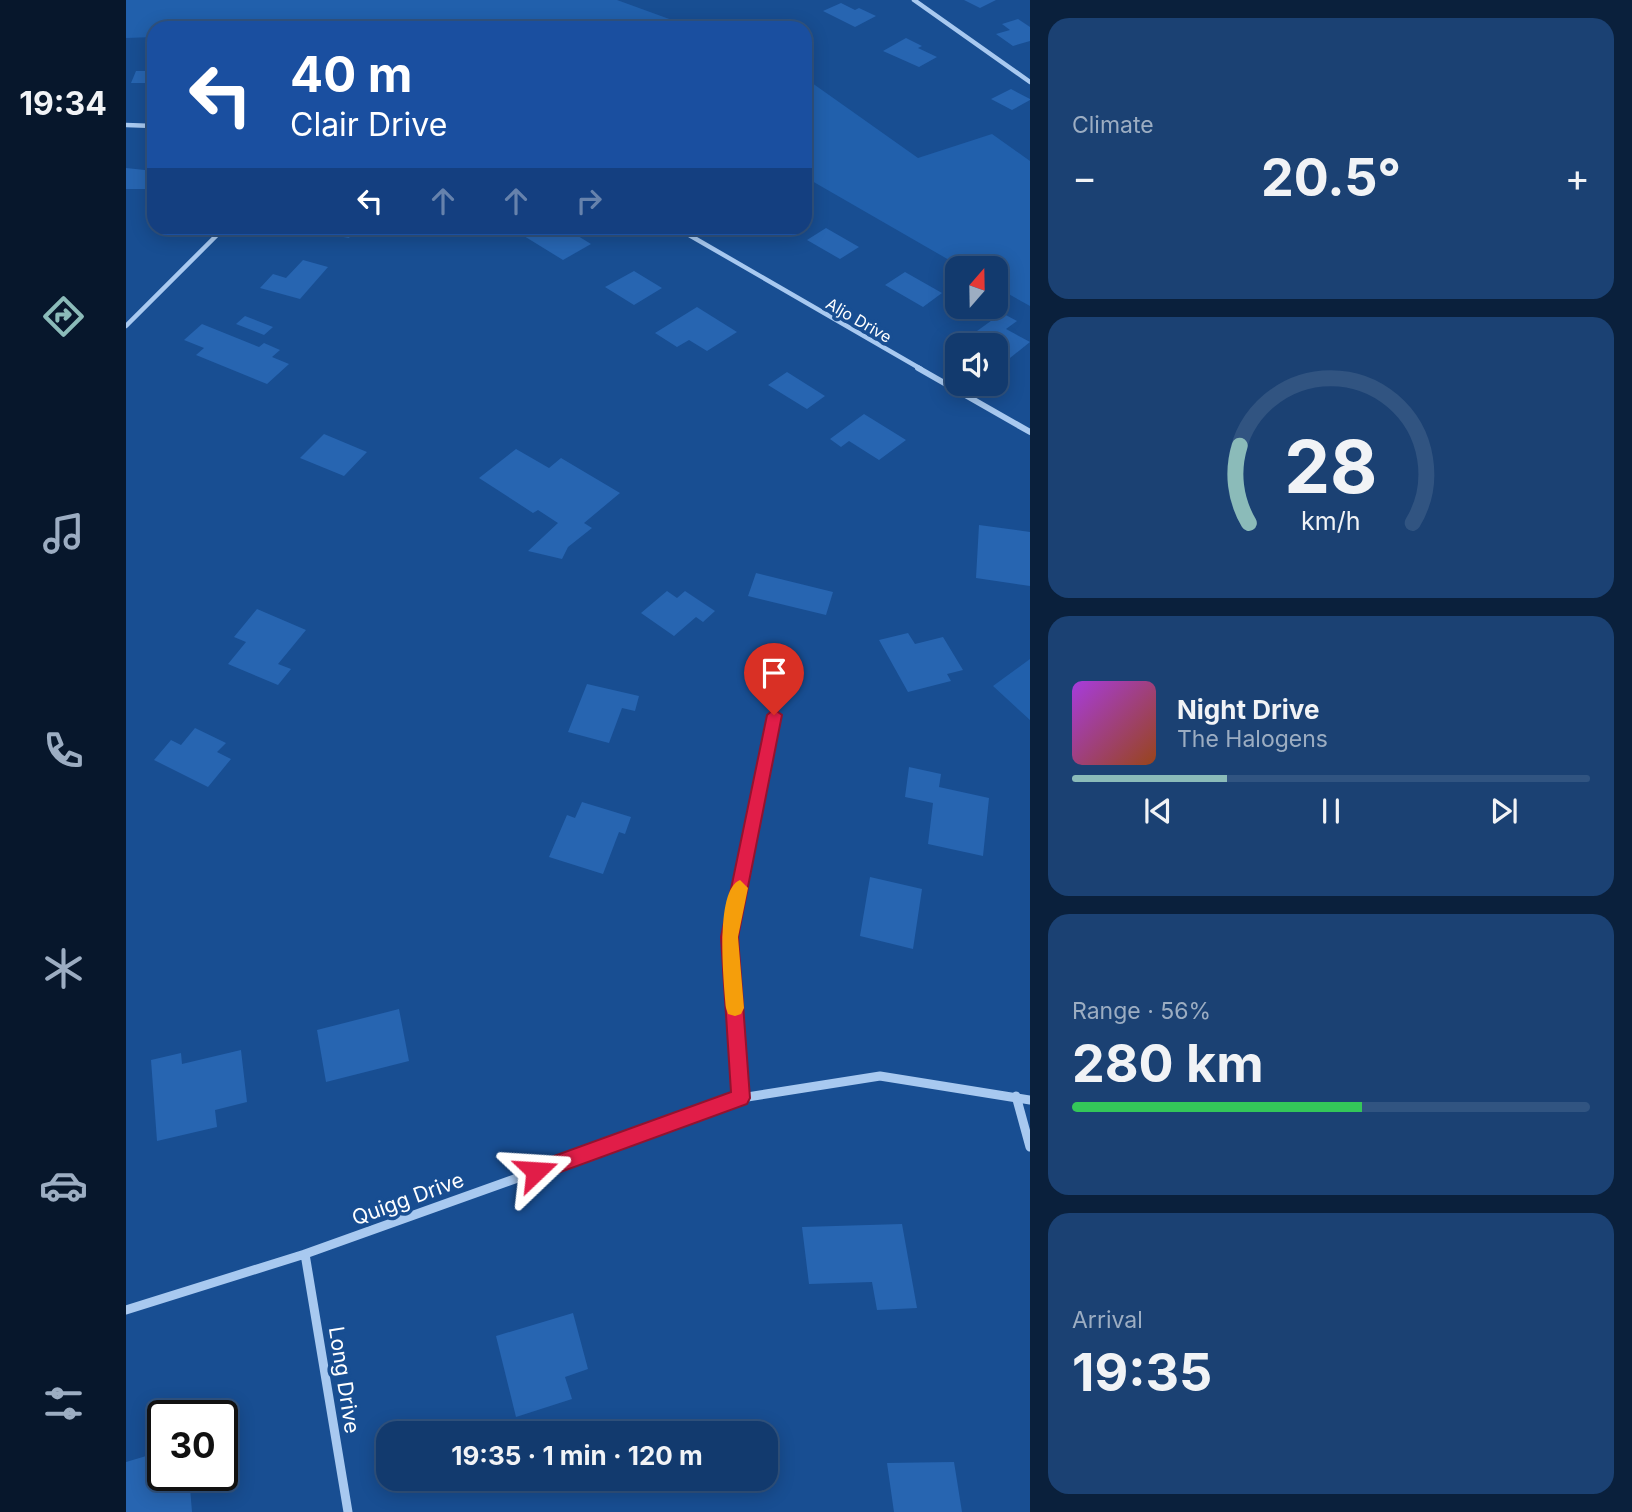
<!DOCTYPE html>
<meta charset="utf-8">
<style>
body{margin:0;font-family:Inter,sans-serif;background:#1b4173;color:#f1f3f6;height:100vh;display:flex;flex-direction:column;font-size:26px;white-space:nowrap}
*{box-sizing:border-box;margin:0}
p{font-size:23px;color:#9cadc2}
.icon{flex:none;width:38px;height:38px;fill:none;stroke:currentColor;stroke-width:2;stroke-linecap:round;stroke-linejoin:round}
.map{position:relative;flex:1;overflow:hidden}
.side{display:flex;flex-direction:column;gap:18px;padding:18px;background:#0a203c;width:602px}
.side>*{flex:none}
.top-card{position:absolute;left:21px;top:21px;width:665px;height:214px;border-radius:21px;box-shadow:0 4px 18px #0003,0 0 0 2px #315481;background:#1a4fa0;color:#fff;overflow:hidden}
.needle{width:46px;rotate:20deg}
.controls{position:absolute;left:819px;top:256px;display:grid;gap:14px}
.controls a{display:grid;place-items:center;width:63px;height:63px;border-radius:14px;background:#123a6e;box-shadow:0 4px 18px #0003,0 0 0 2px #315481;font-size:35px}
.speed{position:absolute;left:21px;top:1400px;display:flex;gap:14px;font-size:35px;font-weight:700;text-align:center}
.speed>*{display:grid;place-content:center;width:91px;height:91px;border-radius:50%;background:#123a6e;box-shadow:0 4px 18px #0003,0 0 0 2px #315481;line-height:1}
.speed .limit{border:4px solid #111;border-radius:10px;background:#fff;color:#111}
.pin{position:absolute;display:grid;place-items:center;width:60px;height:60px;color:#fff;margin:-72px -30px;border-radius:50% 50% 50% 0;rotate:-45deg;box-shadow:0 0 7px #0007}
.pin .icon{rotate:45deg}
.me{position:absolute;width:77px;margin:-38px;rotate:70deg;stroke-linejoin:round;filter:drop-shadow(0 0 5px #0008)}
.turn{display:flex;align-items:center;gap:24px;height:147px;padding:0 28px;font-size:32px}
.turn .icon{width:91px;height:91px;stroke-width:2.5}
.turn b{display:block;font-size:49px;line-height:60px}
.lanes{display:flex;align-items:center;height:66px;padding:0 28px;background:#0003;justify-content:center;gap:35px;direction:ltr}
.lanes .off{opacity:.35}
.big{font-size:52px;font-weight:700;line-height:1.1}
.side .widget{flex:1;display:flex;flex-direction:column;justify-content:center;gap:10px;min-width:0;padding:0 24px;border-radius:21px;background:#1b4173}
.side .dial{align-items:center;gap:0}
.dial svg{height:182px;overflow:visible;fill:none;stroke:#315481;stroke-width:7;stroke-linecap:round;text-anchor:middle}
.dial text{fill:#f1f3f6;stroke:none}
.song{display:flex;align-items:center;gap:21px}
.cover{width:84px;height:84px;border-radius:10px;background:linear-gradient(135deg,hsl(280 70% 55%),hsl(20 70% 35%))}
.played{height:7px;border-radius:4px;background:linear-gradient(90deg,#8bbbb9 30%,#315481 30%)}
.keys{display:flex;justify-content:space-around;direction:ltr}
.heat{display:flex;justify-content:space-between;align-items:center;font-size:38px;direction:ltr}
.charge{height:10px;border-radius:5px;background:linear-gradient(90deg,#34c759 56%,#315481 0)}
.trip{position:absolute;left:250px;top:1421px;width:402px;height:70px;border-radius:21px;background:#123a6e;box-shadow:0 4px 18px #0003,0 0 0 2px #315481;font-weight:700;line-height:70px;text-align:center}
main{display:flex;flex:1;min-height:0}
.dock{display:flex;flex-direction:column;width:126px;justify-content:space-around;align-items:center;background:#07172c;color:#9cadc2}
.dock .icon{width:49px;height:49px}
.dock .selected{color:#8bbbb9}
.dock b{font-size:32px;color:#f1f3f6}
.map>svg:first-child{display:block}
</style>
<main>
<nav class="dock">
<b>19:34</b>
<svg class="icon selected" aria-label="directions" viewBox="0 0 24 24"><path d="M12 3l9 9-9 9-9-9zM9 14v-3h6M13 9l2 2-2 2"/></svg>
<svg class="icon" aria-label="music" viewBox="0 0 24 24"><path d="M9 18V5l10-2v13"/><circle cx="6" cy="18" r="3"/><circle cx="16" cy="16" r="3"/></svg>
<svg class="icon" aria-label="phone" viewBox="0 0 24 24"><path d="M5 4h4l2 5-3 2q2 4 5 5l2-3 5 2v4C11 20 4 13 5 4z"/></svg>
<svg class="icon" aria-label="climate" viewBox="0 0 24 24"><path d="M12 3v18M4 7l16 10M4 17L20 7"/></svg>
<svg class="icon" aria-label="car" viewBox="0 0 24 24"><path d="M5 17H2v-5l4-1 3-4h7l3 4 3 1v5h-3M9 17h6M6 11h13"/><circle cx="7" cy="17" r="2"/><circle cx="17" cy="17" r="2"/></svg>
<svg class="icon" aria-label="filters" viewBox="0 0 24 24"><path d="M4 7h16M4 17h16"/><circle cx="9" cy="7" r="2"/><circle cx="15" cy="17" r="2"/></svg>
</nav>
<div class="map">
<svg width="904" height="1512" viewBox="0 0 904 1512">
<rect width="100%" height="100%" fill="#184e92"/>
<path fill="#2160ac" d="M0 0H491L568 28H28V37L0 38Z
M679 78 792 158 866 134 904 161V306L870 287V268H837L679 177Z
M904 659V720L867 686Z"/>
<path fill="#2765b1" d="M838 0H870L854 8Z
M715 3 729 10 733 8 750 16 729 27 697 11Z
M892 19 904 27V41L887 46 870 34 884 30 876 24Z
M780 38 796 46 792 48 811 57 793 67 757 51Z
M10 71H28V83H5Z
M885 89 904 99V100L886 110 865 99Z
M0 168 28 171V189H0Z
M191 228H242L239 232 228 230 223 238 188 232Z
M412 228H439L465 244 437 260 398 236Z
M700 228 733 247 714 259 681 240Z
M177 260 202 267 174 299 134 288 147 274 160 278Z
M508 271 536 288 508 305 479 287Z
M779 272 816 293 797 307 759 285Z
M571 307 611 332 581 351 563 340 551 347 529 333Z
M876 313 891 321 880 329 904 342 884 358 870 350V345H860L844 336Z
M119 316 147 327 138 335 110 324Z
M76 324 133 347 138 343 154 350 146 357 163 364 141 384 70 355 78 348 58 340Z
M661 372 699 396 681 409 642 385Z
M738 414 780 440 753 460 723 441 715 447 704 439Z
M198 434 241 452 218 476 174 458Z
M390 449 423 468 435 458 494 493 458 523 466 528 442 547 436 559 402 551 432 523 412 510 407 513 353 478Z
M853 525 904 532V586L850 578Z
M630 573 707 592 700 615 622 596Z
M541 591 551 598 559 591 589 611 577 622 570 617 548 636 515 613Z
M131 609 180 630 152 664 165 669 152 685 102 664 120 642 108 637Z
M782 633 789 644 817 637 837 670 821 674 825 681 782 692 753 640Z
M461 684 513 696 509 711 496 708 483 743 442 732Z
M69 728 100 743 91 752 105 759 82 787 28 760 45 740 55 745Z
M783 767 815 774 813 787 863 798 857 856 802 844 807 803 779 797Z
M456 802 505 817 499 834 493 832 477 874 423 857 441 815 449 818Z
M744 877 796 889 787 949 734 936Z
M273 1009 283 1061 200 1082 191 1030Z
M115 1050 121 1102 89 1110 91 1127 31 1141 25 1060 55 1053 56 1064Z
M776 1224 791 1308 751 1310 746 1282 683 1284 676 1227Z
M447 1313 462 1369 439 1377 446 1399 390 1417 370 1336Z
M37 1451V1475H63L66 1512H0V1462Z
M828 1462 836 1512H768L761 1463Z"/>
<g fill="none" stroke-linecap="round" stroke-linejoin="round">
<path stroke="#a8c9f0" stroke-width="4.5" d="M788 0 904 82
M0 125 28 126
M551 228 795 369
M0 326 98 228"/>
<path stroke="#a8c9f0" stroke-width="6" d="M792 368 904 432
M619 860 648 715"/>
<path stroke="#a8c9f0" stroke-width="9" d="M890 1096 904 1147
M615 1098 604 937 620 858
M179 1254 222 1512
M0 1310 179 1254 615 1098 754 1076 904 1100"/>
</g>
<path fill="#e11d48" stroke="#92132f" stroke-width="2" d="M648 709 656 715 612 937 624 1098 621 1104 410 1181 403 1178 400 1171 403 1165 605 1092 595 937 641 715Z"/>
<path fill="#f59e0b" d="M614 880 622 888 612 937 618 1008 615 1014 609 1016 602 1014 600 1008C598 984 588 890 614 880Z"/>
<g text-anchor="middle" stroke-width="7" stroke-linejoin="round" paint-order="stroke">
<g font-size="16" fill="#fff" stroke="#184e92">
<text transform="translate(733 320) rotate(30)" y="6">Aljo Drive</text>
</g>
<g font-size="21" fill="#fff" stroke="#184e92">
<text transform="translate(282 1199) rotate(-20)" y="7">Quigg Drive</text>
<text transform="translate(218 1380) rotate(81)" y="7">Long Drive</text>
</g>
</g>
</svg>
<div class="controls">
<a><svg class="needle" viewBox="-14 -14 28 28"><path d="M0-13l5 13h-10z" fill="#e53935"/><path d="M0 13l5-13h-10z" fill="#9cadc2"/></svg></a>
<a><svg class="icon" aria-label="sound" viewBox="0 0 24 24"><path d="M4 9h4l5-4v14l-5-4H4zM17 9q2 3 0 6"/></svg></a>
</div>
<div class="speed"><div class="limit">30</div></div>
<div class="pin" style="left:648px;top:715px;background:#d93025"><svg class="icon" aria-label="arrive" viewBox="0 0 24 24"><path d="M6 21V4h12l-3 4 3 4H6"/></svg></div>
<svg class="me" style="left:410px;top:1171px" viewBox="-20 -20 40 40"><path d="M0-17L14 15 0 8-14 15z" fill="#e11d48" stroke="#fff" stroke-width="4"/></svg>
<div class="trip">19:35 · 1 min · 120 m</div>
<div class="top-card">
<div class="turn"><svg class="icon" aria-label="left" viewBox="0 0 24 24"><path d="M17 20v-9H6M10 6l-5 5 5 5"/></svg><div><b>40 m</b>Clair Drive</div></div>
<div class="lanes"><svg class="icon" aria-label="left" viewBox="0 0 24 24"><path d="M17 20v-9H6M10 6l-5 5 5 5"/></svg><svg class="icon off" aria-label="ahead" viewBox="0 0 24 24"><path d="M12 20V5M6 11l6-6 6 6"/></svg><svg class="icon off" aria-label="ahead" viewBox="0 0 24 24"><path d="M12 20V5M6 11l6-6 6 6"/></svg><svg class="icon off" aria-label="right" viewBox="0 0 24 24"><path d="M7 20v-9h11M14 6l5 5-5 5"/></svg></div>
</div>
</div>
<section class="side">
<div class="widget"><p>Climate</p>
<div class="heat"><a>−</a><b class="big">20.5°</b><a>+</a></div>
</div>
<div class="widget dial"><svg viewBox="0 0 100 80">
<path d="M14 69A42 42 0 1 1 86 69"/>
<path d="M14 69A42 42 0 0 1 10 35" stroke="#8bbbb9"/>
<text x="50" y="56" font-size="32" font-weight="700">28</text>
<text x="50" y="72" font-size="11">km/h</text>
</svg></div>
<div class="widget">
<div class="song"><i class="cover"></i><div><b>Night Drive</b><p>The Halogens</p></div></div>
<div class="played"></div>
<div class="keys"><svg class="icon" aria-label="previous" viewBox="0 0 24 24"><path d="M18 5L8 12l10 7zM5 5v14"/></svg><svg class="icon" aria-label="pause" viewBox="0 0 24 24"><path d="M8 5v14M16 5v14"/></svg><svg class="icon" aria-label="next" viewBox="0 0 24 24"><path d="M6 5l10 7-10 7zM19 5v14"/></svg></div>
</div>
<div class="widget"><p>Range · 56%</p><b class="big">280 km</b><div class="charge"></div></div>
<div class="widget"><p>Arrival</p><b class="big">19:35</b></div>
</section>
</main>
